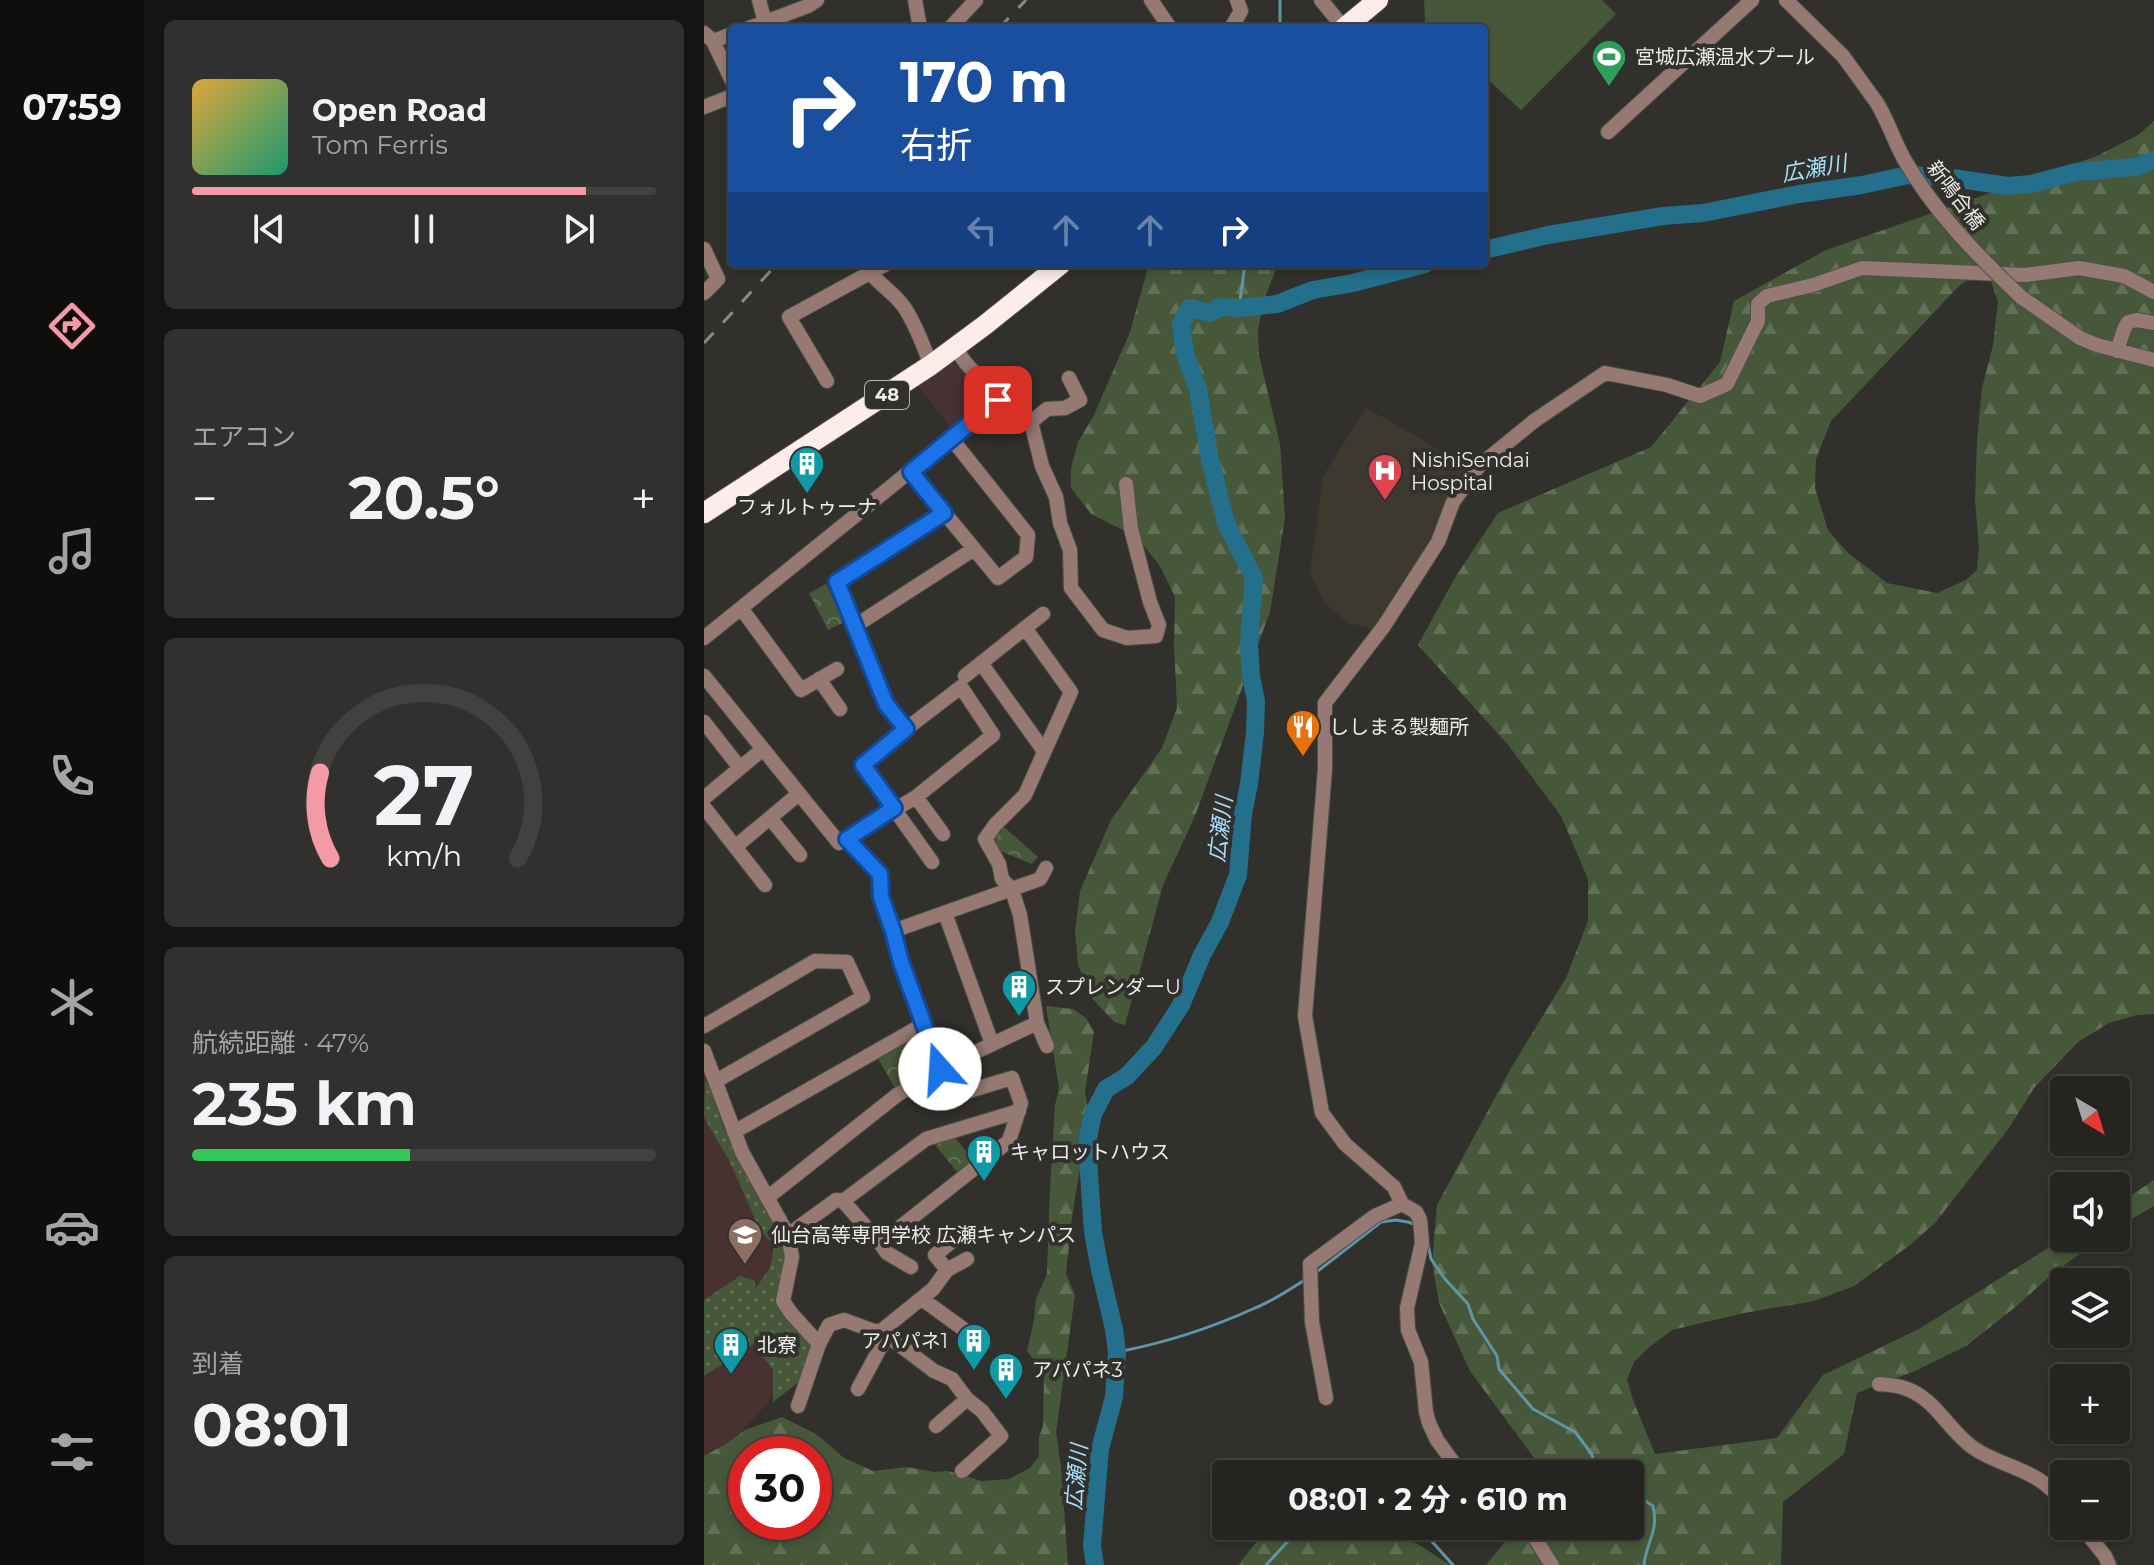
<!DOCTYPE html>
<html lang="ja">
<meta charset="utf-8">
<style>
body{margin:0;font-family:Montserrat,"Noto Sans JP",sans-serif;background:#32302e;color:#f1f3f6;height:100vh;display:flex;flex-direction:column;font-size:30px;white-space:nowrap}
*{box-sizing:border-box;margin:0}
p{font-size:26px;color:#a4a4a5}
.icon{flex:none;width:44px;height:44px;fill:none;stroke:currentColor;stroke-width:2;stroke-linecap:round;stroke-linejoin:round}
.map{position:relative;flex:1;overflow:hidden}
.side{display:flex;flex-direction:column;gap:20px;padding:20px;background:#151412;width:560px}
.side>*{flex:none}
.banner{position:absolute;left:24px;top:24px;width:760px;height:244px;border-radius:8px;box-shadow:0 4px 12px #0003,0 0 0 2px #42413f;background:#1a4fa0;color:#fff;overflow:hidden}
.needle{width:52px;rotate:142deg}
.controls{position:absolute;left:1346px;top:1076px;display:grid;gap:16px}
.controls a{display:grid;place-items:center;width:80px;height:80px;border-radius:8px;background:#262421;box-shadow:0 4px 12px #0003,0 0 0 2px #42413f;font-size:40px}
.speed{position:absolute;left:24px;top:1436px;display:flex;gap:16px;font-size:40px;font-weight:700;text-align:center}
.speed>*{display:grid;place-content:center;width:104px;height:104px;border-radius:50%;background:#262421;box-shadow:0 4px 12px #0003,0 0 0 2px #42413f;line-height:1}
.speed .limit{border:12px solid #d22;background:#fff;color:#111}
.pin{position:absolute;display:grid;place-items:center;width:68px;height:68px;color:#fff;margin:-34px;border-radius:16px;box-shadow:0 4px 12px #0006}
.me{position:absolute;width:88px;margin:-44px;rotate:341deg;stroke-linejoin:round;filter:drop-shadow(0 0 6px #0008)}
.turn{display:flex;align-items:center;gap:28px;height:168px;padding:0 40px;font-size:36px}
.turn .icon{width:104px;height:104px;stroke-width:2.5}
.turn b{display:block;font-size:56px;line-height:68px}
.lanes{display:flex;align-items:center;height:76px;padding:0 40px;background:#0003;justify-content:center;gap:40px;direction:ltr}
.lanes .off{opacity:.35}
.big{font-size:60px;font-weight:700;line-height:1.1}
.side .widget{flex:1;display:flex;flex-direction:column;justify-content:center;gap:12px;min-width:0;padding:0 28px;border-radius:12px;background:#32302e}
.side .dial{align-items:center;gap:0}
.dial svg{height:208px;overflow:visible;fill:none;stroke:#42413f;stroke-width:7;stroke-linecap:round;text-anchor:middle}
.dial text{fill:#f1f3f6;stroke:none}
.song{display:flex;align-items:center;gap:24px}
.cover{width:96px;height:96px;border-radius:12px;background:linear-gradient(135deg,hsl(40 70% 55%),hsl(160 70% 35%))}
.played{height:8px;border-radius:4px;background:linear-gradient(90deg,#f49aa7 85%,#42413f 85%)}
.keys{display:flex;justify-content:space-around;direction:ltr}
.heat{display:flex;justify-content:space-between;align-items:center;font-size:44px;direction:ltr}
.charge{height:12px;border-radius:6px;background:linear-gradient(90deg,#34c759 47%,#42413f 0)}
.trip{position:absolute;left:508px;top:1460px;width:432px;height:80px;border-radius:8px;background:#262421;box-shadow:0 4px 12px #0003,0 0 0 2px #42413f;font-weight:700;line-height:80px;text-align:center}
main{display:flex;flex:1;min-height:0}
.tabs{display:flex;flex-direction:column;width:144px;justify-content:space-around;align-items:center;background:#0f0e0d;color:#a4a4a5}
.tabs .icon{width:56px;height:56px}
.tabs .current{color:#f49aa7}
.tabs b{font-size:36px;color:#f1f3f6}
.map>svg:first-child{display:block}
</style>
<main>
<nav class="tabs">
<b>07:59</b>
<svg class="icon current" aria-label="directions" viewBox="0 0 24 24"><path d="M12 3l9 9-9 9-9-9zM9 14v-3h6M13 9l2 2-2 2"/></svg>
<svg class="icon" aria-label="music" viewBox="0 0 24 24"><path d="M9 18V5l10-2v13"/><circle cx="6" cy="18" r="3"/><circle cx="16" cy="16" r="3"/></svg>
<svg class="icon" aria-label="phone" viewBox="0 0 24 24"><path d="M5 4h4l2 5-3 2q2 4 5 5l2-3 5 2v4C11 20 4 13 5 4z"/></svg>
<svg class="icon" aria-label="climate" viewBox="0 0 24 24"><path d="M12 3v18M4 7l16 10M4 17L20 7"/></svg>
<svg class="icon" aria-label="car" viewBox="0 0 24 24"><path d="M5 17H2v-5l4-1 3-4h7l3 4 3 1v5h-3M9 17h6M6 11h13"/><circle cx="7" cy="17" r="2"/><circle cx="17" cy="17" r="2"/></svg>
<svg class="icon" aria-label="filters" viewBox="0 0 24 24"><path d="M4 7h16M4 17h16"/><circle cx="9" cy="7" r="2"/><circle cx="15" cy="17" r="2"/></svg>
</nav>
<section class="side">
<div class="widget">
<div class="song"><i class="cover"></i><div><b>Open Road</b><p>Tom Ferris</p></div></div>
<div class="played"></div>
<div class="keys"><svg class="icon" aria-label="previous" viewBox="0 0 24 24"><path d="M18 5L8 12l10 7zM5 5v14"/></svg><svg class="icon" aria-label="pause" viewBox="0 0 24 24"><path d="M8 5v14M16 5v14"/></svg><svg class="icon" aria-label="next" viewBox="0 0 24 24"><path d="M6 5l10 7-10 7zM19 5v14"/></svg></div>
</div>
<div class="widget"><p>エアコン</p>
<div class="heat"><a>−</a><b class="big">20.5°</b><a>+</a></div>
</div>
<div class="widget dial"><svg viewBox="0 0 100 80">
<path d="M14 69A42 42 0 1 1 86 69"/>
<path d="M14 69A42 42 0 0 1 10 36" stroke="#f49aa7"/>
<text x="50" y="56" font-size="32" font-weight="700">27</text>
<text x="50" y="72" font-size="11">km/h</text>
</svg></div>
<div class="widget"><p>航続距離 · 47%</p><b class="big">235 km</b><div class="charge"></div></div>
<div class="widget"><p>到着</p><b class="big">08:01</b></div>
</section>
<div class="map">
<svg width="1450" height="1565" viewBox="0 0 1450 1565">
<defs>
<pattern id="grass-dots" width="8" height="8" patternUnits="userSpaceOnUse" patternTransform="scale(2)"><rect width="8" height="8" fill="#47583a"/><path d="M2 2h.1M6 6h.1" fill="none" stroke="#627056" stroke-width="1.8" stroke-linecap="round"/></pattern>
<pattern id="forest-firs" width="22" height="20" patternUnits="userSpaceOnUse" patternTransform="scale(2)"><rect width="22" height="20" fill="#47583a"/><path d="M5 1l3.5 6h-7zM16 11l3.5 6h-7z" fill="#627056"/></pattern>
<pattern id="park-crowns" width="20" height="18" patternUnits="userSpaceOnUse" patternTransform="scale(2)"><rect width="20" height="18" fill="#47583a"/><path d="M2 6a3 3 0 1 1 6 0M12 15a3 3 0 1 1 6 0" fill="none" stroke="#627056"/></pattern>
</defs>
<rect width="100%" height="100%" fill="#32302c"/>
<path fill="#463233" d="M249 361 283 401 247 429 214 385Z"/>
<path fill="#473231" d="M0 1068 19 1126 56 1201 80 1236 75 1379 64 1403 39 1430 20 1445 0 1456Z"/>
<path fill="#3e392f" d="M662 408 726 444 752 464 762 460 768 465 673 630 645 623 620 603 606 573 619 476Z"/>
<path fill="url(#grass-dots)" d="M1 1080 6 1087 19 1126 56 1201 80 1236 84 1255 81 1311 110 1346 99 1379 69 1402V1370L59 1357 51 1334V1343L0 1376V1300L36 1276 51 1281V1289L66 1268 70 1246 56 1230 25 1160 3 1123 0 1116Z"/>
<path fill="url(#forest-firs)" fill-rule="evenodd" d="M1450 121V1014L1433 1015 1405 1023 1374 1042 1330 1088 1305 1128 1231 1223 1206 1245 1150 1286 1110 1301 1040 1313 968 1330 943 1349 930 1362 923 1379 929 1400 951 1454 1073 1438 1119 1375 1215 1329 1360 1238H1398L1348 1274 1314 1305 1262 1346 1211 1371 1153 1393 1140 1454 1079 1502 1077 1565H782L814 1526H926V1474H842L766 1371 735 1303 728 1262 733 1205 807 1068 862 978 884 921V879L857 816 805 746 714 645 752 576 794 513 947 447 1016 362 1030 301 1122 250 1393 156 1434 135ZM1273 272H1284L1294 302 1289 345 1278 388 1273 441 1271 500 1275 547 1273 570 1262 580 1233 593 1183 583 1143 552 1124 530 1111 488 1112 459 1127 421 1255 286Z
M445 264H574L560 300 554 330 555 355 576 444 581 518 566 612 491 816 459 885 421 1025 410 1022 388 998 374 965 371 931 376 891 407 820 458 748 473 708 470 645 471 597 456 566 433 537 387 514 367 488V468L374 442 390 415 426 332Z
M342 1006 369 1009 382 1018 390 1032 381 1092 385 1113 368 1217 362 1274 371 1295 352 1432 357 1467 364 1565H0V1456L20 1445 41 1430 78 1417 112 1434 140 1458 169 1471 202 1467 230 1472 244 1471 278 1481 305 1479 326 1468 335 1456V1437L339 1426 340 1373 323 1351 330 1320 332 1299 343 1274 346 1188 351 1105 355 1088ZM42 1454H110V1522H42Z
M1450 1180V1206L1412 1228V1205Z
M565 1526H679L717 1546 746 1565H534Z"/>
<path fill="url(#park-crowns)" d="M122 584 141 622 124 630 105 593Z
M300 827 334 857 328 864 296 851 289 840Z
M217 1034 231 1066 191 1088 173 1057Z
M249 1135 269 1160 253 1172 229 1142Z"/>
<path fill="#47583a" d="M720 0H898L912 14 817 110 780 76V28H726L721 23Z"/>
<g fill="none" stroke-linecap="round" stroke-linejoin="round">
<path stroke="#6094a7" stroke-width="3" d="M576 0V28
M535 308 541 264
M724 1244 727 1259 741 1279 764 1304 769 1319 793 1356 795 1369 829 1409 871 1432 887 1453 895 1474
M610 1274 677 1222 692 1220 704 1222 712 1225
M413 1352C461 1343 507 1328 551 1308 569 1301 584 1290 601 1280
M926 1496 937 1498 949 1506C955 1532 942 1542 940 1565
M714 1526 749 1565
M562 1565 598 1526"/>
<path stroke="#246f8b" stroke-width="18" d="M780 250 844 235 959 216 999 213 1095 194 1158 185 1204 175 1241 177 1304 186 1327 184 1372 172 1431 167 1450 160
M391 1565 388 1546 396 1449 410 1397 413 1352 410 1329 396 1270 389 1232 383 1143 389 1114 402 1089 423 1076 450 1047 477 1005 498 955 516 922 534 875 539 814 545 784 551 732 552 701 547 676 545 643 550 578 522 523 506 460 494 389 481 354 477 324 485 308 506 313 515 307 535 308 573 304 609 290 649 283 721 264"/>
<defs>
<path id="minor" d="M55 0 61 22
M211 0 216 28
M447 0 466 28
M617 0 640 28
M1082 0 1139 56 1173 103
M45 28 104 6 113 0
M246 28 272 0
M527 28 537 11 533 0
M0 33 9 41 28 81
M9 41 28 34
M0 107 28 96
M904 132 1048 0
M0 249 14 279 0 293
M160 264C170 282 188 290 200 307 212 324 219 346 227 365
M1317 297 1376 338 1393 345 1450 360
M251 348 261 362 294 400 327 422 338 466 352 497 356 523 366 550 367 588 399 630 423 638 452 636 455 625 446 602 427 529 422 484
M1413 351 1420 329 1424 322 1433 320 1450 323
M123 381 85 317 182 264
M327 422 343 409 361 408 376 400 365 378
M207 472 294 578 322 557 324 535 247 438
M37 608 97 690 133 669
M151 626 270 549
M321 628 339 614
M0 638 294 400
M277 663 340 751
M0 676 135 843 212 797 289 735 257 687 202 729 182 704 133 582 240 513
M115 679 136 709
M0 722 36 768
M202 729 159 765 228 862
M212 797 239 834
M0 798 59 749
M0 807 61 885
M66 818 96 855
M143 839 176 874 177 897 189 931
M31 847 91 797
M241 913 288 1044
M333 1023 343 1046
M0 1026 111 961 143 962 159 997 12 1081
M0 1051 38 1152 84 1235 88 1257 79 1301 87 1313 115 1344
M30 1132 220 1024
M63 1198 193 1095 236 1069 333 1023 316 915 308 890 298 879 295 864 281 839 291 825 321 795 367 692 321 628 261 676
M139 1201 222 1139 315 1111
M84 1235 132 1200 139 1201 176 1243 305 1141 317 1103 308 1078 248 1096 236 1069 197 962 189 931 336 879 342 868
M176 1243 183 1253 207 1267
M243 1270 231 1255 263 1229
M218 1299 280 1344
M177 1331 229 1289 243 1270 263 1259
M1175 1384C1183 1385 1192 1385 1200 1388 1231 1397 1245 1432 1271 1449 1295 1465 1327 1469 1348 1490 1353 1494 1356 1500 1360 1504
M154 1389 183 1335
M622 1398 608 1322 606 1264 671 1216 698 1204
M94 1406 115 1344 125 1325 140 1320 170 1331H177L230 1371 248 1379 263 1399 278 1411 297 1436 258 1471
M232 1426 263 1399
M761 1474 749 1462 733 1440 725 1423 722 1412 717 1362 704 1330 703 1308 718 1243 716 1220 712 1212 698 1204 690 1187 641 1144 618 1113 601 1016 621 769V703L680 626 734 542 749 502 775 466 830 421 901 373 963 385 996 396 1023 384 1054 321V304L1063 296 1109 285 1158 268 1321 275 1375 268 1420 276 1450 292
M823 1526 848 1565
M1377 1526 1401 1556 1405 1565"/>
<path id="highway" d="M640 28 674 0
M0 513 227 365 281 325 357 264"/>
</defs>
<use href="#minor" stroke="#504e4a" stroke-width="16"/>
<use href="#highway" stroke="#504e4a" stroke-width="22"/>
<use href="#minor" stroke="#967973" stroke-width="14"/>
<use href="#highway" stroke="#fcedea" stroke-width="20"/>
<path stroke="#8a8985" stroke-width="3" stroke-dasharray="14 14" stroke-linecap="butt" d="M295 28 322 0
M0 343 73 264"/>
<defs>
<path id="minor-bridge" d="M1173 103C1184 121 1190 141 1200 159 1231 213 1273 255 1317 297"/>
</defs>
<use href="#minor-bridge" stroke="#504e4a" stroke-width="16" stroke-linecap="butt"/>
<use href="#minor-bridge" stroke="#967973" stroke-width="14"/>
</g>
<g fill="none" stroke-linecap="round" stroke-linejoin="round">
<defs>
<path id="route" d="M236 1069 197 962 189 931 177 897 176 874 143 839 190 808 159 765 202 729 182 704 133 582 240 513 207 472 294 400"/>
</defs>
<use href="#route" stroke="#114b97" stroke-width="20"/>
<use href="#route" stroke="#1a73e8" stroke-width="14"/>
</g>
<defs>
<symbol id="stadium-pin" viewBox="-11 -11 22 30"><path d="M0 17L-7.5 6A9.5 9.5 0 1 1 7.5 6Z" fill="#2e9e5b" stroke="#32302c"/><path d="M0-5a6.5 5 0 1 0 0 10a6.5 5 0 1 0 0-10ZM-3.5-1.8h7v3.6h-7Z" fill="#fff"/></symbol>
<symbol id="building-pin" viewBox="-11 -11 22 30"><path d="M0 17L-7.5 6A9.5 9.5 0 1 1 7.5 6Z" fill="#0f9aa8" stroke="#32302c"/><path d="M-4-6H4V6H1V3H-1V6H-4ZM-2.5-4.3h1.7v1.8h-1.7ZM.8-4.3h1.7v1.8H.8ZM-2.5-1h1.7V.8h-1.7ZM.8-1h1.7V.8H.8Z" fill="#fff"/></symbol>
<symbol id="hospital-pin" viewBox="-11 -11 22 30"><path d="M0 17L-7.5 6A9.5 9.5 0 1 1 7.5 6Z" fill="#e0444e" stroke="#32302c"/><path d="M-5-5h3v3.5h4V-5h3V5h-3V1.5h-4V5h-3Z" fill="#fff"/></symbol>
<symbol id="restaurant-pin" viewBox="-11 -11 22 30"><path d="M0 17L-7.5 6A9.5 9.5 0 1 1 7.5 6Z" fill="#e8710a" stroke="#32302c"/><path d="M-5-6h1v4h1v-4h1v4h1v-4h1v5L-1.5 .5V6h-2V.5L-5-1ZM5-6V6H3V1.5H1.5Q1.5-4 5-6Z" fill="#fff"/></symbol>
<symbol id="university-pin" viewBox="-11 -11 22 30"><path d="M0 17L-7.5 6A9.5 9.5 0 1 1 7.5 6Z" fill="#8d6e63" stroke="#32302c"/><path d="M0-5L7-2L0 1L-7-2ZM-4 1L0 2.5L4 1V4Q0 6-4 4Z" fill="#fff"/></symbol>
</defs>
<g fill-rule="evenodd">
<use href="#stadium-pin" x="885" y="37" width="40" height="54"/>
<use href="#building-pin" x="83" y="444" width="40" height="54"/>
<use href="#hospital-pin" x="661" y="451" width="40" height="54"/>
<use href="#restaurant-pin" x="579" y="707" width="40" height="54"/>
<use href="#building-pin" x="295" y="967" width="40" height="54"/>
<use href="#building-pin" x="260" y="1132" width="40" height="54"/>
<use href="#university-pin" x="21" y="1215" width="40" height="54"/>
<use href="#building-pin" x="250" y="1321" width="40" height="54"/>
<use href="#building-pin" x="7" y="1325" width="40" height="54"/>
<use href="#building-pin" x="282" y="1350" width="40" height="54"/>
</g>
<g text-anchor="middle" stroke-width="8" stroke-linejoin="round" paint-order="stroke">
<rect fill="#32302c" stroke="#b5b4b0" stroke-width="2" x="161" y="381" width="44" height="28" rx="6"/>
<g font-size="18" font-weight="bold" fill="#edece9">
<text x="183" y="401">48</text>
</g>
<g font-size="20" fill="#edece9" stroke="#32302c" text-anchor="start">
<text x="931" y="64">宮城広瀬温水プール</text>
<text x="707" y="467">NishiSendai<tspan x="707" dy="23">Hospital</tspan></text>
<text x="103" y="514" text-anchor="middle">フォルトゥーナ</text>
<text x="625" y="734">ししまる製麺所</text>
<text x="341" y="994">スプレンダーU</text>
<text x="306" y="1159">キャロットハウス</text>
<text x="67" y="1242">仙台高等専門学校 広瀬キャンパス</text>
<text x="244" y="1348" text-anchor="end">アパパネ1</text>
<text x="53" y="1352">北寮</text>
<text x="328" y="1377">アパパネ3</text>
</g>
<g font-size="20" fill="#edece9" stroke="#32302c">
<text transform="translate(1252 195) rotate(53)" y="7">新鳴合橋</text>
</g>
<g font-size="22" font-style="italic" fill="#a5dff9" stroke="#32302c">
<text transform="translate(1110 168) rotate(-10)" y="8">広瀬川</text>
<text transform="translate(516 829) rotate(-83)" y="8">広瀬川</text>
<text transform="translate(372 1477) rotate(-85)" y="8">広瀬川</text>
</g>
</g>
</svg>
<div class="controls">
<a><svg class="needle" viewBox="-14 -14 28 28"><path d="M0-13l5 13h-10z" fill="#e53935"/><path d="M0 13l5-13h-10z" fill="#a4a4a5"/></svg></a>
<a><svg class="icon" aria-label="sound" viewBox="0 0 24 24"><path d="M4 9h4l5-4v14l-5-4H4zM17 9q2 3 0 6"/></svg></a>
<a><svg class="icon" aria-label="layers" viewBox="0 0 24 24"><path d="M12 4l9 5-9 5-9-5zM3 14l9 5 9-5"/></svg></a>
<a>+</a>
<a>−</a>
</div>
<div class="speed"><div class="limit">30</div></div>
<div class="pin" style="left:294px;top:400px;background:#d93025"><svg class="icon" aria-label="arrive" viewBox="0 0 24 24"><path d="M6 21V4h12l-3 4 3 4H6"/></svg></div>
<svg class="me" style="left:236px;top:1069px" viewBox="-20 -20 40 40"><circle r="19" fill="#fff"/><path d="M0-13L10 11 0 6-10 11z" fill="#1a73e8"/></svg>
<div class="trip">08:01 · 2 分 · 610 m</div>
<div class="banner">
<div class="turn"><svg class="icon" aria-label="right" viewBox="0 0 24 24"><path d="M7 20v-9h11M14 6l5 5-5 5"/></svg><div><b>170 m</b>右折</div></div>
<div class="lanes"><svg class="icon off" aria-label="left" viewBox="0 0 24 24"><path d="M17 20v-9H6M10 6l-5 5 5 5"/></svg><svg class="icon off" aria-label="ahead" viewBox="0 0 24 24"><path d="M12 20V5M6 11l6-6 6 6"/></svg><svg class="icon off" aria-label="ahead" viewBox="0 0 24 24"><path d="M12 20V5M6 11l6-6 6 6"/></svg><svg class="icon" aria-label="right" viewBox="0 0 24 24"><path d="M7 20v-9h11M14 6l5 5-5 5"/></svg></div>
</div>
</div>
</main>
